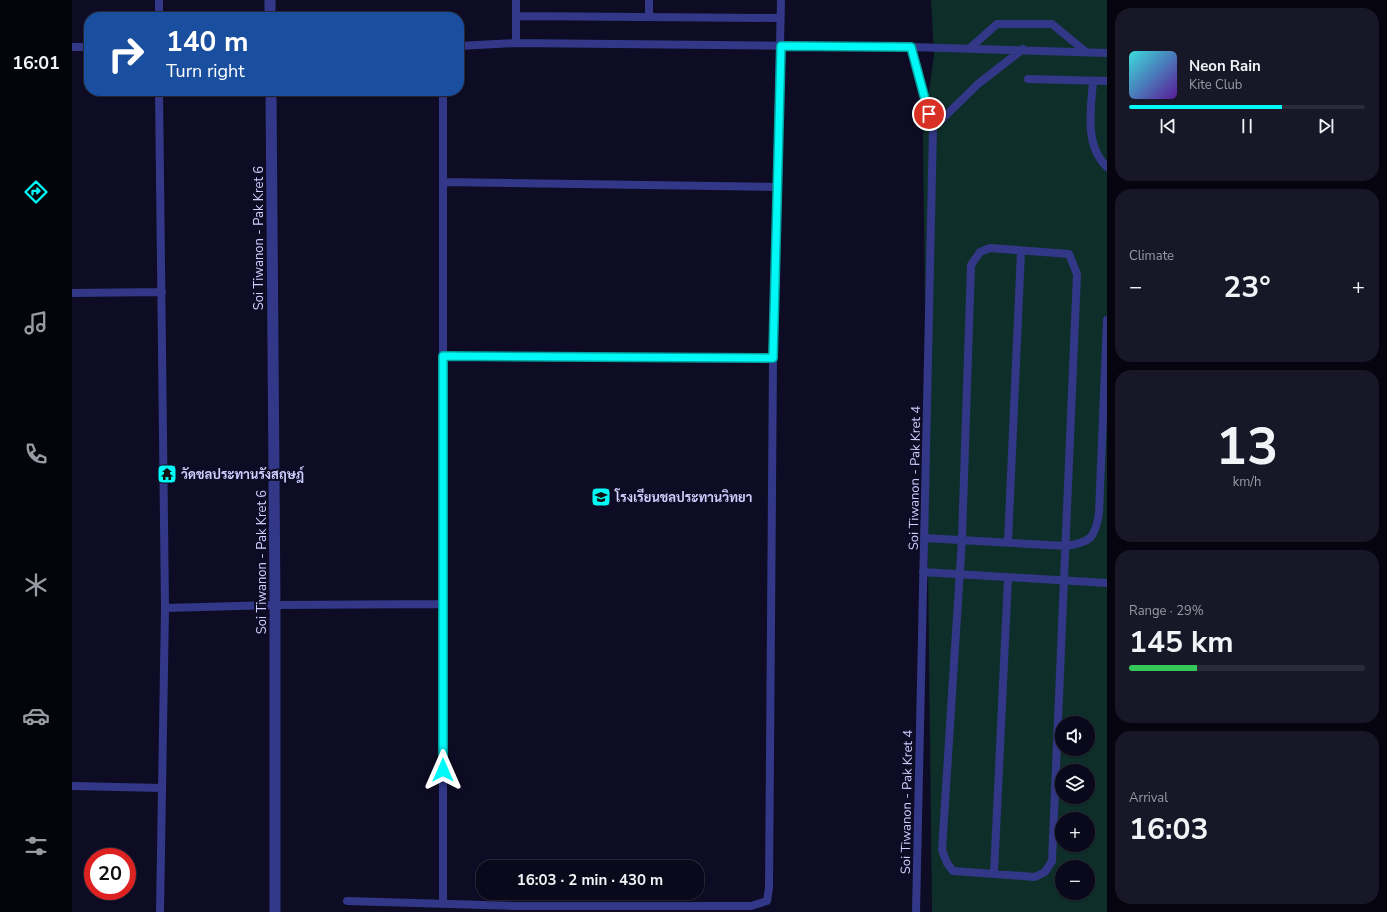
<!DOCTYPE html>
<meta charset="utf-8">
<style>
body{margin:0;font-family:"Nunito Sans",Sarabun,sans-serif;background:#181728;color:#f1f3f6;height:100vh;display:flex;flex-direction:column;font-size:15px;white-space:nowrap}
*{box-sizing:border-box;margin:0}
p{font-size:13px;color:#999aa3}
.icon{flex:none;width:22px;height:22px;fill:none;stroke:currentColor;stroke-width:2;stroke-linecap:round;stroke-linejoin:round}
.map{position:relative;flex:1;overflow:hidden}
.drawer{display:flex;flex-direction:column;gap:8px;padding:8px;background:#06050f;width:280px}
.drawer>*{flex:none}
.top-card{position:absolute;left:12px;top:12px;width:380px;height:84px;border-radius:16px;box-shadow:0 1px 3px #0004,0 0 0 1px #2a2a3a;background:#1a4fa0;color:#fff;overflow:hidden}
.buttons{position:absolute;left:983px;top:716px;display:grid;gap:8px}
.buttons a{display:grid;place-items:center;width:40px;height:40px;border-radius:50%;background:#0a091b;box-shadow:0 1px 3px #0004,0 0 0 1px #2a2a3a;font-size:20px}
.speed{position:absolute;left:12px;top:848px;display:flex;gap:8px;font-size:20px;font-weight:700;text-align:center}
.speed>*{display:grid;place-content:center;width:52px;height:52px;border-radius:50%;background:#0a091b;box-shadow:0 1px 3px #0004,0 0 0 1px #2a2a3a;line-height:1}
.speed .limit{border:6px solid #d22;background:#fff;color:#111}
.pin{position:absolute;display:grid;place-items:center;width:34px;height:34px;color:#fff;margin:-17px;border:2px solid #fff;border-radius:50%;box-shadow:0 1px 4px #0007}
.me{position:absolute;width:44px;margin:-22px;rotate:0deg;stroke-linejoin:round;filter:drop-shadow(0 0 3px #0008)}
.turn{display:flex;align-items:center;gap:14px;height:84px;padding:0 16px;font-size:18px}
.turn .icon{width:52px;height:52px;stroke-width:2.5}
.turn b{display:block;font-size:28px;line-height:34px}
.big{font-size:30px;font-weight:700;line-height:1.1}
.drawer .card{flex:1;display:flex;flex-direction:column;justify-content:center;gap:6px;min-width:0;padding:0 14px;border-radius:16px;background:#181728}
.drawer .dial{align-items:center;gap:0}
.dial b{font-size:52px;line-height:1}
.song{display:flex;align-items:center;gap:12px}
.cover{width:48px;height:48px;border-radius:6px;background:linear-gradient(135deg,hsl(180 70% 55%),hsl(270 70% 35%))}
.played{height:4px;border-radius:2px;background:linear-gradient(90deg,#00f9f6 65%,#2a2a3a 65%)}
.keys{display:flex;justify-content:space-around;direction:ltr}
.heat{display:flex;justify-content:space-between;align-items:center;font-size:22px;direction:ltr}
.charge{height:6px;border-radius:3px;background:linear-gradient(90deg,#34c759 29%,#2a2a3a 0)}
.trip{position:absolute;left:404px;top:860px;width:228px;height:40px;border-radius:16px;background:#0a091b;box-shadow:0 1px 3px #0004,0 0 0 1px #2a2a3a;font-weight:700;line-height:40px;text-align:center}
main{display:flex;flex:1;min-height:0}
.tab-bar{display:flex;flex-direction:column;width:72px;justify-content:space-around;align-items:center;background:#04040b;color:#999aa3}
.tab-bar .icon{width:28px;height:28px}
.tab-bar .current{color:#00f9f6}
.tab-bar b{font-size:18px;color:#f1f3f6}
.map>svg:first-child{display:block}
</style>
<main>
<nav class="tab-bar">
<b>16:01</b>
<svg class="icon current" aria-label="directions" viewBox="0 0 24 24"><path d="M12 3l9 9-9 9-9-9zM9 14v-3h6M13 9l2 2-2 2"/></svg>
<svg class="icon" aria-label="music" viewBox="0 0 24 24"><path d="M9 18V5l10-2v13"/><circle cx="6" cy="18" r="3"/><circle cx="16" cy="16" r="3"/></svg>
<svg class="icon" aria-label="phone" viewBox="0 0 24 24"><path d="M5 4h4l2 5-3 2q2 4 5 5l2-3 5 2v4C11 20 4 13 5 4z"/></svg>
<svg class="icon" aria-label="climate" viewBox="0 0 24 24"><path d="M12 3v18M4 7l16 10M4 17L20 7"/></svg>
<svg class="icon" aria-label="car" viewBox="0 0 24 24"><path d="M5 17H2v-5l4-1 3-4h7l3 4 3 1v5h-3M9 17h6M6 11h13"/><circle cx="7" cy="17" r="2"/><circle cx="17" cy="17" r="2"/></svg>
<svg class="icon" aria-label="filters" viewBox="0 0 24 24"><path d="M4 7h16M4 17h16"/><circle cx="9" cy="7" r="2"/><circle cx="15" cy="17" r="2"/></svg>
</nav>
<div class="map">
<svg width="1035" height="912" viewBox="0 0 1035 912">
<rect width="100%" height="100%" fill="#0d0c24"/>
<path fill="#0e2e29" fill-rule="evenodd" d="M859 0H1035V912H860L851 136 862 55ZM990 723H1016V749H990ZM990 771H1016V797H990ZM990 819H1016V845H990ZM990 867H1016V893H990Z"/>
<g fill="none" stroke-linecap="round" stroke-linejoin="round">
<path stroke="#323887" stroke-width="8" d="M444 16 708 18
M87 17V0
M577 17V0
M444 43V0
M387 46 444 43 839 47 1035 53
M0 47H17
M839 47 861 128 844 912
M898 48 925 24H980L1014 52
M956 79 1035 81
M1021 81C1019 110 1012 145 1035 167
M87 91 93 608 88 912
M371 91V903
M861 128 906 84 951 49
M371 182 705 187
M918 248 997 254 1005 274 980 861 973 872 963 877 881 871 875 863 870 850 890 539 899 265 908 252Z
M0 293 90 292
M371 356 701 358
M852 538 994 546C1018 542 1023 539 1027 513L1035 320
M936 542 949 251
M851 572 1035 583
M93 608 203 605 371 604
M0 786 90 788
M922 874 936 578
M275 901 443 906H679L695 901 697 888 701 358 709 0"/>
<path stroke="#323887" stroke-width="11" d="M198 0V17
M199 91 203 605V912"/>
</g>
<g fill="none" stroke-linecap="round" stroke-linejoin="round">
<defs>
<path id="route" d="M371 770V356L701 358 709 46 839 47 857 114"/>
</defs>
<use href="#route" stroke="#00a2a0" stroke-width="10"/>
<use href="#route" stroke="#00f9f6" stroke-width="7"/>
</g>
<defs>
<symbol id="temple-square" viewBox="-11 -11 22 22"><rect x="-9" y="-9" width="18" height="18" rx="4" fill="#00f9f6" stroke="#0d0c24"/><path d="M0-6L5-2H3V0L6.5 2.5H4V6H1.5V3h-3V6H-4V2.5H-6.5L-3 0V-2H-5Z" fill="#111"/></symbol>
<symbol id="school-square" viewBox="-11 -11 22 22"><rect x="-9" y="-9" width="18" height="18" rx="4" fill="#00f9f6" stroke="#0d0c24"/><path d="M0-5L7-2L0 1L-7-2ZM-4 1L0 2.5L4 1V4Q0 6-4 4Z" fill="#111"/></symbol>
</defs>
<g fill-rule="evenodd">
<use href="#temple-square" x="84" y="463" width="22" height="22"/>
<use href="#school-square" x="518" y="486" width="22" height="22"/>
</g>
<g text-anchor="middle" stroke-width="4" stroke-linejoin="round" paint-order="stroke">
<g font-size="13" fill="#ceceff" stroke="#0d0c24">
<text transform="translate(186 238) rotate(-90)" y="5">Soi Tiwanon - Pak Kret 6</text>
<text transform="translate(842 478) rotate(-89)" y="5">Soi Tiwanon - Pak Kret 4</text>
<text transform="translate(189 562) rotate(-90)" y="5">Soi Tiwanon - Pak Kret 6</text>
<text transform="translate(834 802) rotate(-89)" y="5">Soi Tiwanon - Pak Kret 4</text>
</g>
<g font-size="13" font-weight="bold" fill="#ceceff" stroke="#0d0c24" text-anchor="start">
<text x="109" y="479">วัดชลประทานรังสฤษฎ์</text>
<text x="543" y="502">โรงเรียนชลประทานวิทยา</text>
</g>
</g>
</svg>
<div class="buttons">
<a><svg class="icon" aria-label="sound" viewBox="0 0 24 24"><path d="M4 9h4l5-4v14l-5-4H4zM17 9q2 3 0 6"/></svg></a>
<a><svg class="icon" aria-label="layers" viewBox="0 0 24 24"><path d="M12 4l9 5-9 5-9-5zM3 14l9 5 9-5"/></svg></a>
<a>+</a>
<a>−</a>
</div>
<div class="speed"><div class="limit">20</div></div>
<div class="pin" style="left:857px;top:114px;background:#d93025"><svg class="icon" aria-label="arrive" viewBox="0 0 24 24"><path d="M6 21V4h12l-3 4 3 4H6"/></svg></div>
<svg class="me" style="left:371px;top:770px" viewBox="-20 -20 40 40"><path d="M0-17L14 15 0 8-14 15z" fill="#00f9f6" stroke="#fff" stroke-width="4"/></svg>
<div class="trip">16:03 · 2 min · 430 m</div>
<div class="top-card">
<div class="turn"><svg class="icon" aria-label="right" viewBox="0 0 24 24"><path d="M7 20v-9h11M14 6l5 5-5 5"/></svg><div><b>140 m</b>Turn right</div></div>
</div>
</div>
<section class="drawer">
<div class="card">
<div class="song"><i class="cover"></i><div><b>Neon Rain</b><p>Kite Club</p></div></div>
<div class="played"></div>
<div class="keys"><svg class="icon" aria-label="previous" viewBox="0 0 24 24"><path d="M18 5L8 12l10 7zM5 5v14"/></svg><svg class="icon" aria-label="pause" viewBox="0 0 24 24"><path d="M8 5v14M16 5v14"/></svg><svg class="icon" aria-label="next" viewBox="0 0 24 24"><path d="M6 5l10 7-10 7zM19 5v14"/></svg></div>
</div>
<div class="card"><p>Climate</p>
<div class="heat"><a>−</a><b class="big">23°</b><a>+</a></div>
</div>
<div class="card dial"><b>13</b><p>km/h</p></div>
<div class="card"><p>Range · 29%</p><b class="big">145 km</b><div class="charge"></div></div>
<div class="card"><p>Arrival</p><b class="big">16:03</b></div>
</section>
</main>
